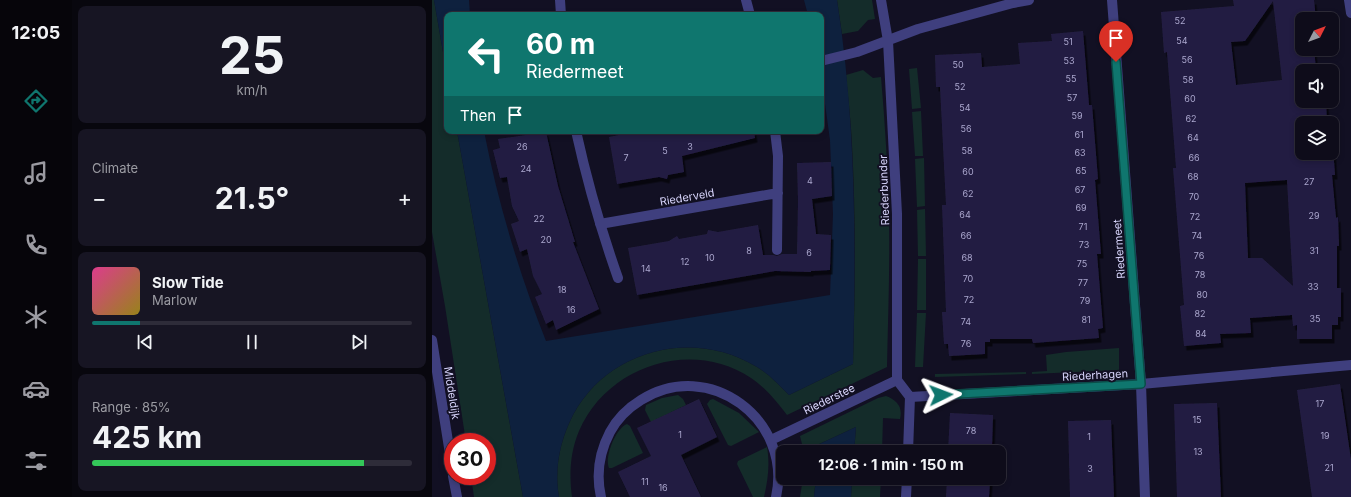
<!DOCTYPE html>
<meta charset="utf-8">
<style>
body{margin:0;font-family:Inter,sans-serif;background:#171523;color:#f1f3f6;height:100vh;display:flex;flex-direction:column;font-size:15px;white-space:nowrap}
*{box-sizing:border-box;margin:0}
p{font-size:13px;color:#9b9ba2}
.icon{flex:none;width:22px;height:22px;fill:none;stroke:currentColor;stroke-width:2;stroke-linecap:round;stroke-linejoin:round}
.map{position:relative;flex:1;overflow:hidden}
.sheet{display:flex;flex-direction:column;gap:6px;padding:6px;background:#08070e;width:360px}
.sheet>*{flex:none}
.hud{position:absolute;left:12px;top:12px;width:380px;height:122px;border-radius:8px;box-shadow:0 2px 6px #0003,0 0 0 1px #2e2c39;background:#0f766e;color:#fff;overflow:hidden}
.needle{width:26px;rotate:48deg}
.tools{position:absolute;left:863px;top:12px;display:grid;gap:8px}
.tools a{display:grid;place-items:center;width:44px;height:44px;border-radius:8px;background:#0e0c1a;box-shadow:0 2px 6px #0003,0 0 0 1px #2e2c39;font-size:20px}
.speed{position:absolute;left:12px;top:433px;display:flex;gap:8px;font-size:20px;font-weight:700;text-align:center}
.speed>*{display:grid;place-content:center;width:52px;height:52px;border-radius:50%;background:#0e0c1a;box-shadow:0 2px 6px #0003,0 0 0 1px #2e2c39;line-height:1}
.speed .limit{border:6px solid #d22;background:#fff;color:#111}
.pin{position:absolute;display:grid;place-items:center;width:34px;height:34px;color:#fff;margin:-41px -17px;border-radius:50% 50% 50% 0;rotate:-45deg;box-shadow:0 0 4px #0007}
.pin .icon{rotate:45deg}
.me{position:absolute;width:44px;margin:-22px;rotate:87deg;stroke-linejoin:round;filter:drop-shadow(0 0 3px #0008)}
.turn{display:flex;align-items:center;gap:14px;height:84px;padding:0 16px;font-size:18px}
.turn .icon{width:52px;height:52px;stroke-width:2.5}
.turn b{display:block;font-size:28px;line-height:34px}
.then{display:flex;align-items:center;height:38px;padding:0 16px;background:#0003;gap:8px;font-size:15px}
.big{font-size:30px;font-weight:700;line-height:1.1}
.sheet .widget{flex:1;display:flex;flex-direction:column;justify-content:center;gap:6px;min-width:0;padding:0 14px;border-radius:8px;background:#171523}
.sheet .dial{align-items:center;gap:0}
.dial b{font-size:52px;line-height:1}
.song{display:flex;align-items:center;gap:12px}
.cover{width:48px;height:48px;border-radius:6px;background:linear-gradient(135deg,hsl(330 70% 55%),hsl(50 70% 35%))}
.played{height:4px;border-radius:2px;background:linear-gradient(90deg,#0f766e 15%,#2e2c39 15%)}
.keys{display:flex;justify-content:space-around;direction:ltr}
.heat{display:flex;justify-content:space-between;align-items:center;font-size:22px;direction:ltr}
.charge{height:6px;border-radius:3px;background:linear-gradient(90deg,#34c759 85%,#2e2c39 0)}
.trip{position:absolute;left:344px;top:445px;width:230px;height:40px;border-radius:8px;background:#0e0c1a;box-shadow:0 2px 6px #0003,0 0 0 1px #2e2c39;font-weight:700;line-height:40px;text-align:center}
main{display:flex;flex:1;min-height:0}
.tab-bar{display:flex;flex-direction:column;width:72px;justify-content:space-around;align-items:center;background:#06050a;color:#9b9ba2}
.tab-bar .icon{width:28px;height:28px}
.tab-bar .active{color:#0f766e}
.tab-bar b{font-size:18px;color:#f1f3f6}
.map>svg:first-child{display:block}
</style>
<main>
<nav class="tab-bar">
<b>12:05</b>
<svg class="icon active" aria-label="directions" viewBox="0 0 24 24"><path d="M12 3l9 9-9 9-9-9zM9 14v-3h6M13 9l2 2-2 2"/></svg>
<svg class="icon" aria-label="music" viewBox="0 0 24 24"><path d="M9 18V5l10-2v13"/><circle cx="6" cy="18" r="3"/><circle cx="16" cy="16" r="3"/></svg>
<svg class="icon" aria-label="phone" viewBox="0 0 24 24"><path d="M5 4h4l2 5-3 2q2 4 5 5l2-3 5 2v4C11 20 4 13 5 4z"/></svg>
<svg class="icon" aria-label="climate" viewBox="0 0 24 24"><path d="M12 3v18M4 7l16 10M4 17L20 7"/></svg>
<svg class="icon" aria-label="car" viewBox="0 0 24 24"><path d="M5 17H2v-5l4-1 3-4h7l3 4 3 1v5h-3M9 17h6M6 11h13"/><circle cx="7" cy="17" r="2"/><circle cx="17" cy="17" r="2"/></svg>
<svg class="icon" aria-label="filters" viewBox="0 0 24 24"><path d="M4 7h16M4 17h16"/><circle cx="9" cy="7" r="2"/><circle cx="15" cy="17" r="2"/></svg>
</nav>
<section class="sheet">
<div class="widget dial"><b>25</b><p>km/h</p></div>
<div class="widget"><p>Climate</p>
<div class="heat"><a>−</a><b class="big">21.5°</b><a>+</a></div>
</div>
<div class="widget">
<div class="song"><i class="cover"></i><div><b>Slow Tide</b><p>Marlow</p></div></div>
<div class="played"></div>
<div class="keys"><svg class="icon" aria-label="previous" viewBox="0 0 24 24"><path d="M18 5L8 12l10 7zM5 5v14"/></svg><svg class="icon" aria-label="pause" viewBox="0 0 24 24"><path d="M8 5v14M16 5v14"/></svg><svg class="icon" aria-label="next" viewBox="0 0 24 24"><path d="M6 5l10 7-10 7zM19 5v14"/></svg></div>
</div>
<div class="widget"><p>Range · 85%</p><b class="big">425 km</b><div class="charge"></div></div>
</section>
<div class="map">
<svg width="919" height="497" viewBox="0 0 919 497">
<defs>
<filter id="shadow"><feDropShadow dx="2.5" dy="4.5" stdDeviation="0" flood-color="#0009"/></filter>
</defs>
<rect width="100%" height="100%" fill="#121023"/>
<path fill="#142c2a" d="M0 0H2L15 75V131H25L91 497H42L39 476H55V442H34L13 306 0 232Z
M405 0H440L443 19 436 20 426 31 410 34Z
M485 68 489 108 480 109 477 69Z
M431 70 441 78 449 77C453 124 456 170 457 217 458 267 456 317 455 367L355 415C344 401 334 388 319 378 259 338 175 366 147 431 138 453 137 474 140 497H127C122 469 128 440 141 415 176 349 262 328 325 367 337 374 347 385 357 395L421 364C423 291 424 218 420 145 419 121 416 98 414 75Z
M489 111 491 156H483L480 112Z
M492 158 493 206 485 207 483 159Z
M493 209 494 256H486L485 210Z
M486 259H494V310H485Z
M485 313H494L491 367H483Z
M687 348V370L600 374V372L615 371 614 355 634 352Z
M594 372V374L503 377V374Z
M246 395 251 399 254 405 219 422 213 410 214 405 230 398Z
M454 396C465 400 471 407 468 419L451 418 450 452H422L424 427 381 447 382 452H372L368 436 446 398Z
M281 399 307 413 327 432 299 446 296 445 275 404 278 400Z
M195 424 198 426 211 453 180 468H177C172 457 184 428 195 424Z
M335 447C338 464 336 480 332 497H321L305 464 306 461Z
M371 478H384L382 497H368Z
M420 478H449L448 497H419Z"/>
<path fill="#0e213e" d="M2 0H37L38 15H15V75Z
M372 0H405C424 121 424 242 421 364L357 395C347 385 337 374 325 367 262 328 176 349 141 415 128 440 122 469 127 497H91L25 131H52C66 203 87 273 114 341L398 295 401 214 398 140 389 75V15H376Z
M424 427 422 452H382L381 447Z
M384 478H420L419 497H382Z"/>
<path fill="#241e42" fill-rule="evenodd" filter="url(#shadow)" d="M801 0H882L884 19H870V49H882L884 69 890 68 891 71H870V101H894L895 123H870V153H900V147H901L903 175H900L904 218 906 217 907 246H905V288H909V317H906V325H900V339H865V325L861 326 860 315 818 318 819 333 788 334 789 343 752 346 748 306 752 305 741 168H744L735 52 732 53 729 12 802 6ZM841 1 850 80 804 85 799 42 813 41ZM855 180 858 234 861 286 830 258H816L813 183Z
M651 31 657 105H660L666 179 663 180 669 254H665L671 328 666 329 667 338 601 343 600 339H558V342H553V354L517 356 516 344H512L510 312H514L510 205H514L508 87H504L503 55 549 53 550 67 588 64 586 43 620 41 619 34Z
M207 131H322L323 138 250 156 252 172 236 175 235 179 227 177 185 184 177 137Z
M114 132 126 186 143 242H141L167 309 124 330 121 320 114 324 103 297 110 294 101 276 95 249 88 252 79 224 87 221 80 206 75 177 68 178 61 150 68 148 66 139Z
M399 162 400 196 380 199 384 234 399 235 398 270 379 271V272L343 271 205 295 196 248 237 241 245 236 247 239 275 234 276 230 286 232 326 225 331 255H341L345 256 350 254H365L366 201 365 163Z
M908 384 919 460V497H880L865 390Z
M267 399 285 437 249 455 269 497H198L186 472 219 456 205 428Z
M785 403 789 497H745L742 404Z
M518 413 561 415 560 447 569 448 568 480H558L557 497H514L515 478H567V452H516Z
M679 420 682 497H638L636 421Z"/>
<g fill="none" stroke-linecap="round" stroke-linejoin="round">
<path stroke="#3f3f7e" stroke-width="10" d="M128 0 129 15
M314 0 318 15
M449 0 456 41 465 214V380
M680 0 709 384 713 497
M917 0 919 13
M389 61 425 52 486 29 581 3 597 0
M144 131C155 181 169 230 186 278
M343 131 346 156 345 250
M168 224 346 193
M0 340 21 473
M465 380 478 397 709 384 919 365
M339 440 465 380
M476 452 478 397
M21 476 25 497
M169 497C164 475 167 453 178 432 185 419 196 408 209 400 277 357 361 420 344 497
M474 497 475 478"/>
</g>
<g fill="none" stroke-linecap="round" stroke-linejoin="round">
<defs>
<path id="route" d="M509 395 709 384 684 62"/>
</defs>
<use href="#route" stroke="#0a4d48" stroke-width="10"/>
<use href="#route" stroke="#0f766e" stroke-width="7"/>
</g>
<g text-anchor="middle" stroke-width="4" stroke-linejoin="round" paint-order="stroke">
<g font-size="9" fill="#aba7ce">
<text x="748" y="24">52</text>
<text x="750" y="44">54</text>
<text x="636" y="45">51</text>
<text x="755" y="63">56</text>
<text x="637" y="64">53</text>
<text x="526" y="68">50</text>
<text x="639" y="82">55</text>
<text x="756" y="83">58</text>
<text x="528" y="90">52</text>
<text x="640" y="101">57</text>
<text x="758" y="102">60</text>
<text x="533" y="111">54</text>
<text x="645" y="119">59</text>
<text x="759" y="122">62</text>
<text x="534" y="132">56</text>
<text x="647" y="138">61</text>
<text x="761" y="141">64</text>
<text x="90" y="150">26</text>
<text x="258" y="150">3</text>
<text x="233" y="154">5</text>
<text x="535" y="154">58</text>
<text x="648" y="156">63</text>
<text x="194" y="161">7</text>
<text x="762" y="161">66</text>
<text x="94" y="172">24</text>
<text x="649" y="174">65</text>
<text x="536" y="175">60</text>
<text x="761" y="180">68</text>
<text x="378" y="184">4</text>
<text x="877" y="185">27</text>
<text x="648" y="193">67</text>
<text x="536" y="197">62</text>
<text x="762" y="200">70</text>
<text x="649" y="211">69</text>
<text x="533" y="218">64</text>
<text x="882" y="219">29</text>
<text x="763" y="220">72</text>
<text x="107" y="222">22</text>
<text x="651" y="230">71</text>
<text x="534" y="239">66</text>
<text x="765" y="239">74</text>
<text x="114" y="243">20</text>
<text x="652" y="248">73</text>
<text x="317" y="254">8</text>
<text x="882" y="254">31</text>
<text x="377" y="256">6</text>
<text x="767" y="259">76</text>
<text x="278" y="261">10</text>
<text x="535" y="261">68</text>
<text x="253" y="265">12</text>
<text x="650" y="267">75</text>
<text x="214" y="272">14</text>
<text x="768" y="278">78</text>
<text x="536" y="282">70</text>
<text x="651" y="286">77</text>
<text x="881" y="290">33</text>
<text x="130" y="293">18</text>
<text x="770" y="298">80</text>
<text x="537" y="303">72</text>
<text x="653" y="304">79</text>
<text x="139" y="313">16</text>
<text x="768" y="317">82</text>
<text x="883" y="322">35</text>
<text x="654" y="323">81</text>
<text x="534" y="325">74</text>
<text x="769" y="337">84</text>
<text x="534" y="347">76</text>
<text x="888" y="407">17</text>
<text x="765" y="423">15</text>
<text x="539" y="434">78</text>
<text x="248" y="438">1</text>
<text x="893" y="439">19</text>
<text x="657" y="440">1</text>
<text x="766" y="455">13</text>
<text x="897" y="471">21</text>
<text x="658" y="472">3</text>
<text x="213" y="485">11</text>
<text x="231" y="491">16</text>
</g>
<g font-size="11" fill="#d8d5fc" stroke="#121023">
<text transform="translate(452 190) rotate(-92)" y="4">Riederbunder</text>
<text transform="translate(255 197) rotate(-10)" y="4">Riederveld</text>
<text transform="translate(687 249) rotate(-94)" y="4">Riedermeet</text>
<text transform="translate(663 375) rotate(-3)" y="4">Riederhagen</text>
<text transform="translate(20 393) rotate(81)" y="4">Middeldijk</text>
<text transform="translate(397 399) rotate(-26)" y="4">Riederstee</text>
</g>
</g>
</svg>
<div class="tools">
<a><svg class="needle" viewBox="-14 -14 28 28"><path d="M0-13l5 13h-10z" fill="#e53935"/><path d="M0 13l5-13h-10z" fill="#9b9ba2"/></svg></a>
<a><svg class="icon" aria-label="sound" viewBox="0 0 24 24"><path d="M4 9h4l5-4v14l-5-4H4zM17 9q2 3 0 6"/></svg></a>
<a><svg class="icon" aria-label="layers" viewBox="0 0 24 24"><path d="M12 4l9 5-9 5-9-5zM3 14l9 5 9-5"/></svg></a>
</div>
<div class="speed"><div class="limit">30</div></div>
<div class="pin" style="left:684px;top:62px;background:#d93025"><svg class="icon" aria-label="arrive" viewBox="0 0 24 24"><path d="M6 21V4h12l-3 4 3 4H6"/></svg></div>
<svg class="me" style="left:509px;top:395px" viewBox="-20 -20 40 40"><path d="M0-17L14 15 0 8-14 15z" fill="#0f766e" stroke="#fff" stroke-width="4"/></svg>
<div class="trip">12:06 · 1 min · 150 m</div>
<div class="hud">
<div class="turn"><svg class="icon" aria-label="left" viewBox="0 0 24 24"><path d="M17 20v-9H6M10 6l-5 5 5 5"/></svg><div><b>60 m</b>Riedermeet</div></div>
<div class="then">Then<svg class="icon" aria-label="arrive" viewBox="0 0 24 24"><path d="M6 21V4h12l-3 4 3 4H6"/></svg></div>
</div>
</div>
</main>
